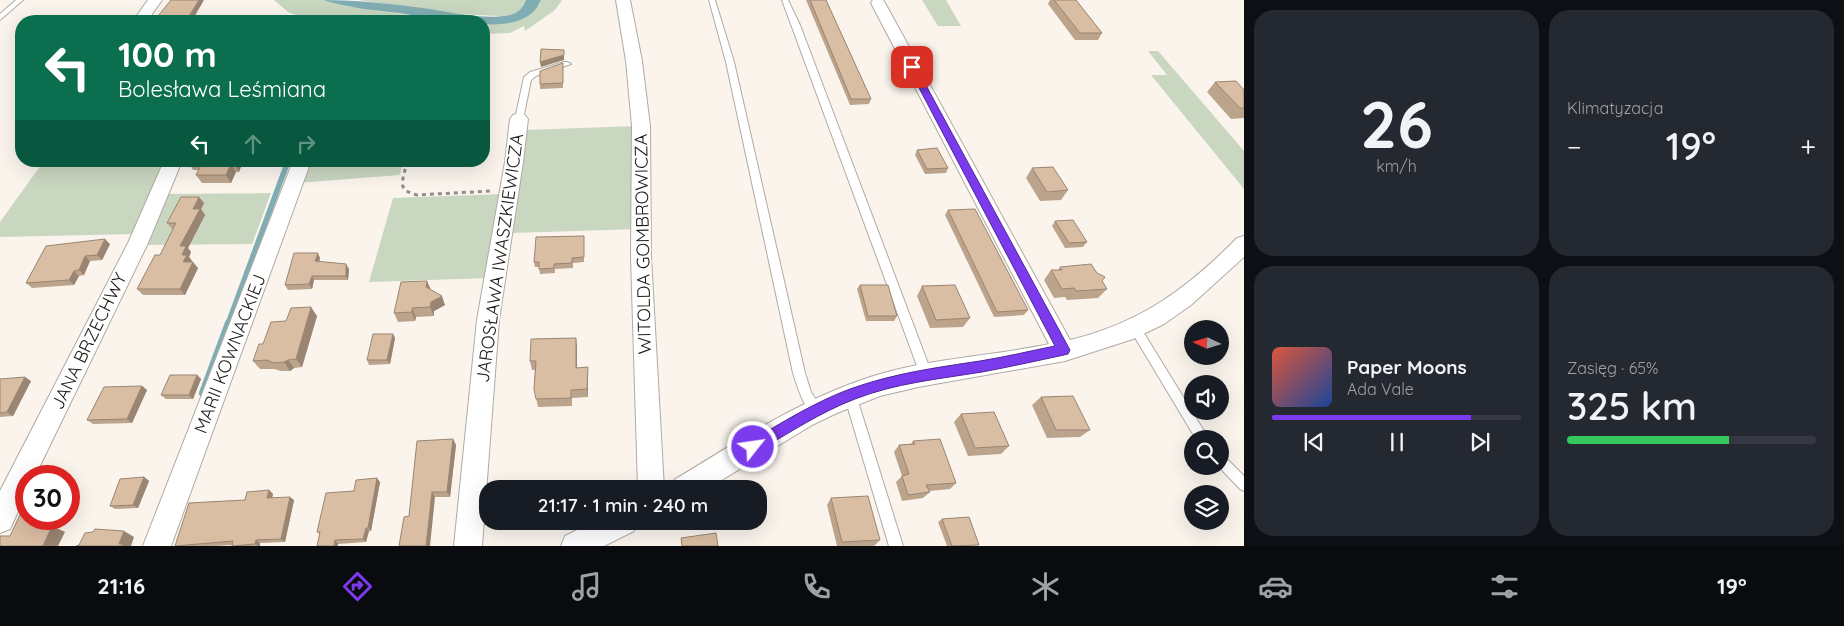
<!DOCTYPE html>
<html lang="pl">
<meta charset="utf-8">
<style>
body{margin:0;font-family:Quicksand,sans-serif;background:#242831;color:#f1f3f6;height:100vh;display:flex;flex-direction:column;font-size:19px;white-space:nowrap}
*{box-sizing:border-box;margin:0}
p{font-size:16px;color:#9ea1a6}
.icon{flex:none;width:28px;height:28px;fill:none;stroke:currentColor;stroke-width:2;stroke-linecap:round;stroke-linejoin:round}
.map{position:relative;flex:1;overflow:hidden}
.sheet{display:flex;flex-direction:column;gap:10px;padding:10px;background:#0d0f14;width:600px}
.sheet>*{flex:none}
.guide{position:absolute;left:15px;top:15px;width:475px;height:152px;border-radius:20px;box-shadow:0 5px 20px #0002;background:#0b6e4f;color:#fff;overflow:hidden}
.needle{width:32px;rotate:274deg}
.fabs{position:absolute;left:1184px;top:320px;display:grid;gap:10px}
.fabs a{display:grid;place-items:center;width:45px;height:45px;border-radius:50%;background:#171b24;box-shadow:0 5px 20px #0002;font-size:25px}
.speed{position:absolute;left:15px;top:465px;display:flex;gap:10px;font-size:25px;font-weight:700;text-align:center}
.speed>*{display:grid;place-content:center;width:65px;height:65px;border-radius:50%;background:#171b24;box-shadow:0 5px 20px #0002;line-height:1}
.speed .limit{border:8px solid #d22;background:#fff;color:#111}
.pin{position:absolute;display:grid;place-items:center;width:42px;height:42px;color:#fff;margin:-21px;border-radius:10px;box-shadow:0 2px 8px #0006}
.me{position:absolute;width:55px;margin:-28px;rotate:60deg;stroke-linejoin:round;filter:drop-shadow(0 0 4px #0008)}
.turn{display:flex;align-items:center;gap:18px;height:105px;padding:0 20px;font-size:22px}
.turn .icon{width:65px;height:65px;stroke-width:2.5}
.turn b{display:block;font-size:35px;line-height:42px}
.lanes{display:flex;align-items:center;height:48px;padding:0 20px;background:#0003;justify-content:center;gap:25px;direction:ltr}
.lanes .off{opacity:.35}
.big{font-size:38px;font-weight:600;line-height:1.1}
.sheet .tile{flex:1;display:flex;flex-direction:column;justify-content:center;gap:8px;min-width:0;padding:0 18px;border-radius:20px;background:#242831}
.sheet .dial{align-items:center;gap:0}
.dial b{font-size:65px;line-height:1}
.song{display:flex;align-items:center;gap:15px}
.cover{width:60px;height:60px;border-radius:8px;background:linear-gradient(135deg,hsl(10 70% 55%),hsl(220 70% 35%))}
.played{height:5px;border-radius:2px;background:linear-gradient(90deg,#7c3aed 80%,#363941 80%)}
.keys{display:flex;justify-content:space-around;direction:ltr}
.heat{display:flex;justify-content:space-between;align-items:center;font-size:28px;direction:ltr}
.charge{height:8px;border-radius:4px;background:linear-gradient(90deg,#34c759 65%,#363941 0)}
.sheet .tiles{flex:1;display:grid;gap:10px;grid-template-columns:repeat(2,1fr)}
.trip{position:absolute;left:479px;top:480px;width:288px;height:50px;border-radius:20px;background:#171b24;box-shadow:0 5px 20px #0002;font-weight:600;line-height:50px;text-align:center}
.menu{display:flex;height:80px;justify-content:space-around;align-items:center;background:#090b0e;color:#9ea1a6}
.menu .icon{width:35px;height:35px}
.menu .selected{color:#7c3aed}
.menu b{font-size:22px;color:#f1f3f6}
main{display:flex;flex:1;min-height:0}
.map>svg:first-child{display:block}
</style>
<main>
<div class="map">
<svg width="1244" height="546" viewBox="0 0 1244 546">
<rect width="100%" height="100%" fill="#faf4ed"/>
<path fill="#c9d6c0" d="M274 0H323L346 6 451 21H314L288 12Z
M358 0H526L520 11 512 15 499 16 461 14Z
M541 0H562L555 10 525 31 524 26 510 33 484 34V24H490L539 6Z
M922 0H946L961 26H938Z
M1148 51H1158L1244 151V189L1151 75H1167Z
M638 126 640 229 512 233 525 130Z
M292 161H403L400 175 284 184Z
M168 163 135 234 0 237V222L41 165Z
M271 193 252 244 142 245 164 194Z
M504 194 489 278 369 282 393 198Z"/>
<path fill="#80adb3" d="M323 0C359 0 394 4 430 9 455 13 485 20 510 15 519 13 523 7 526 0H541C533 22 504 26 484 24V21C455 21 428 18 399 13 373 10 348 8 323 0Z"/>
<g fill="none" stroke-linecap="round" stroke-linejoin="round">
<path stroke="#80adb3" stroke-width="5.5" d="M228 324 288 161"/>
<path stroke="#80adb3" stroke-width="8" d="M203 393 229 323"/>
<defs>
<path id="service" d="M16 0H23L0 20V14Z
M709 0H715L734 62 805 373 811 392 823 411 821 415 817 416C804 412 797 385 793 373L726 62Z
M782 0H788L800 25 932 374 930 377 926 379 922 377 920 374Z
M564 62H567L571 64 536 76 531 80 523 119 522 121H516L515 119 524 77 530 72Z
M1135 324 1139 325 1209 439H1196L1131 331 1130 328 1131 325Z
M850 390 854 391 856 395 903 546H889L844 395 846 391Z
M1220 454 1224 456 1244 476V491L1240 489 1218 466H1220Z"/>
<path id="minor" d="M148 0H162L147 21H133Z
M616 0H630L642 61 650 126 651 257 664 489H638L631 257 632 126 626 61Z
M873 0H883L885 3 1070 340C1140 323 1187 289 1237 238L1244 236V257L1191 305 1164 324 1133 339 1065 361 918 387 880 396 837 413 812 425 707 489H670L674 480C740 440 805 396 880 374 935 358 993 356 1049 344L871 3Z
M519 113 525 115 528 119 523 162 499 320 482 546H454L477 320 505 162 510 119 513 115Z
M164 161H182L148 243 35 476H26V494L10 529 0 533V491L128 243Z
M293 161H311L171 546H143Z
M595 521H638L634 531 604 546H561L565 536Z"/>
</defs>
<use href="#service" stroke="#b0aaa3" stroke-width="2"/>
<use href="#minor" stroke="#b0aaa3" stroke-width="2"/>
<path stroke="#918d88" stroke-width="3" stroke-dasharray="4 4" stroke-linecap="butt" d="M407 161 402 183C403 191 410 193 417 195L491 191"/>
<use href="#service" fill="#fff" fill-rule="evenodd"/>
<use href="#minor" fill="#fff" fill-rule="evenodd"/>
</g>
<path fill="#bba38c" d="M806 0H826L871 99 869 104 850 105Z
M1050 0H1076L1102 33 1098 40H1075L1048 4Z
M563 63V88L540 89V84Z
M1215 82 1244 90V118L1231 119 1207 92Z
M917 150 948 168 946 173 925 174 915 155Z
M188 161H243L239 172H236L231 183H202L196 175 199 170H193Z
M333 161H361L360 164 334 165Z
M1032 168 1068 190 1061 200 1040 201 1026 178Z
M204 203 201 209 205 215 188 248 191 252 189 257 192 261 191 262 198 268 185 295H143L137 289 160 255 173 229H172L167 223Z
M948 210 1028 310 1024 315 994 317 945 215Z
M1055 221 1087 242 1083 247 1065 248 1052 226Z
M584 236V262L573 263V268L555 269V273L540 274 539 267H535L534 262Z
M110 244 102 260 90 261 84 275 79 276 74 285 32 288 26 283Z
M320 258 319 262 349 269 348 280H314L312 289 288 290 285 285Z
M1060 267 1102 281 1107 289 1098 298 1067 300 1065 297 1054 298 1044 280 1051 270H1058Z
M860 285 897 316 894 321H866L857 289Z
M922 286 970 318 963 327 930 328 917 296Z
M431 290 445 305 434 311V316L416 317 415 321 398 322 394 313Z
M317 316 302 367 294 368 290 371H281L274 369H260L253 361 263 344 286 321Z
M393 334 395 338 390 364 369 365 367 360Z
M576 338 577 367 588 376V397L572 398V406L538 407 534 389 535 370H532L530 361Z
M197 375 201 379 193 399H166L161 395Z
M0 379 31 381 13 416 0 417Z
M142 386 147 390 132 423 93 424 87 420Z
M1041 397 1090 430 1080 437 1047 438 1032 405Z
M961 414 1009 446 1001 454 968 456 954 422Z
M453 439 456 445 450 497H435L409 516Z
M913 441 956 483 950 489 929 491 930 492 923 498 902 501 896 482 902 476 894 452 899 445 911 444Z
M144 477 149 481 138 508 115 509 110 506Z
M380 482 371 531H369L366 542 338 544V546H317L320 534 317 532 354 491Z
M269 490 273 494 272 498 294 500 285 542 260 543V546H232V545L215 546H175L245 500Z
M831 498 880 540 874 546H837L827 505Z
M942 519 979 545 947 546 938 522Z"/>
<path fill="#998572" d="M199 0H204L192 21H186Z
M564 50V60L541 67 540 62Z
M235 161H243L239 172 234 164Z
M231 164 236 172 231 183 226 175Z
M199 197 204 203 201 209 205 215 188 248 191 252 189 257 192 261 188 269 183 262 180 246 193 209Z
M105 239 110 244 102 260 97 255Z
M318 253 320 258 318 266 315 261Z
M85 256 90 261 84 275 79 270Z
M193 262 198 268 185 295 180 289Z
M346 264 349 269 348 280 346 276Z
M74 271 79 276 74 285 69 280Z
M312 276 314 280 312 289 309 284Z
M427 281 431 290 426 287Z
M442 296 445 305 434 311V316L430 307 431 302Z
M311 307 317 316 302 367 296 359Z
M412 308 416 317 415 321 412 312Z
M393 334 395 338 390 364 387 360Z
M576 338 577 347V376L576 368Z
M288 360 294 368 290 371 284 362Z
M588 367V397L587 389Z
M197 375 201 379 193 399 189 395Z
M25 377 31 381 13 416 7 412Z
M142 386 147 390 132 423 127 419Z
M453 439 456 445 450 497 447 492Z
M144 477 149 481 138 508 133 505Z
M377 478 380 482 371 531 368 528Z
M269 490 273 494 271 502 267 498Z
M432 492 435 497 430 546H426Z
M290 497 294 500 285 542 281 539Z
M30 519H43L42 530 30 524Z
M52 526 65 532 58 546H43Z
M366 528 369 531 366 542 363 539Z
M124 531 134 537 131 546H122L119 544Z
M256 540 260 543V546H258L255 544Z
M335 540 338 544V546H334Z"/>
<path fill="#dabea3" stroke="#998572" d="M171 0H199L186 21H154Z
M810 0H826L871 99H851Z
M1054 0H1076L1102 33H1080Z
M274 18 273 21H249V19Z
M541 49 564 50V55L540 62Z
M563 63V83L540 84V71Z
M1236 81 1244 90V108H1240L1215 82Z
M937 148 948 168 927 169 917 150Z
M188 161H235L234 164H231L226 175H196L203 161Z
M1053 167 1068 190 1047 192 1032 168Z
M181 197H199L193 209H200L180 246H186L182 255H187L183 262H193L180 289H137L155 255H160L176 223H167Z
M975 209 1028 310 997 312 948 210Z
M1073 220 1087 242 1069 243 1055 221Z
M584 236V257L572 258V263L554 264V268L539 269V262H534L536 237Z
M105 239 97 255 85 256 79 270 74 271 69 280 26 283 46 246Z
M294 253H318L315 261 346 264V276H312L309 284 285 285Z
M1091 264 1097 273 1105 277 1102 281 1107 289 1076 291 1074 288 1062 289 1051 270H1062L1060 267Z
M427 281 426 287 442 296 431 302 430 307 412 308V312L394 313 401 282Z
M860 285H888L897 316H868Z
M955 285 970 318 936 320 922 286Z
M311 307 296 359 288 360 284 362 274 363 267 360 253 361 259 344H263L271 322 286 321 291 308Z
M373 334H393L387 360H367Z
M576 338V368L588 367 587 389 571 390V398L536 399 534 389 536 361H530L531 339Z
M170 375H197L189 395H161Z
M25 377 7 412 0 413V379Z
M142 386 127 419 87 420 104 387Z
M1073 396 1090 430H1056L1041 397Z
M994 412 1009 446 975 448 961 414Z
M453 439 447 492H432L426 546H399L404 517 409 516 417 441Z
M940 439 956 483 926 485 930 492 908 495 902 476 909 474 899 445 915 444 913 441Z
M144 477 133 505 110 506 120 479Z
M377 478 368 528H366L363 539 335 540 334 546H317L320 532H317L326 493 354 491 356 480Z
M269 490 267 498 290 497 281 539 256 540 255 544 232 546 233 541 175 546 189 503 245 500 247 492Z
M868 496 880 540 842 542 831 498Z
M26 502V519H30V524L52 526 43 546H0V536H10Z
M969 517 979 545 952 546 942 519Z
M95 529 124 531 119 544H123L122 546H76L79 545 85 533 93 532Z
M716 533 718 546H682L681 538Z"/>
<path fill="#7c3aed" stroke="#51269a" d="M909 65 916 67 1070 350 1068 354 1064 355C1036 361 1009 367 982 372 939 379 896 383 855 399 821 412 789 433 758 451L753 453 749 451 747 447 749 442C781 423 815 402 850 389 895 373 934 368 980 361 1005 357 1030 351 1055 346L908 67Z"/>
<g text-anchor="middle" stroke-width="4" stroke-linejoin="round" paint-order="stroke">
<g font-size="18" fill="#1c1a17" stroke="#fff">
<text transform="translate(643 244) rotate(-91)" y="6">WITOLDA GOMBROWICZA</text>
<text transform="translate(500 258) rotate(-82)" y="6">JAROSŁAWA IWASZKIEWICZA</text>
<text transform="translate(89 341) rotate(-64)" y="6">JANA BRZECHWY</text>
<text transform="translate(230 354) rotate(-69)" y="6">MARII KOWNACKIEJ</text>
</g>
</g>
</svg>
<div class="fabs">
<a><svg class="needle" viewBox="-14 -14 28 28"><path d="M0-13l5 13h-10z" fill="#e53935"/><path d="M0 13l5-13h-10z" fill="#9ea1a6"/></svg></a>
<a><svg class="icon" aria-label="sound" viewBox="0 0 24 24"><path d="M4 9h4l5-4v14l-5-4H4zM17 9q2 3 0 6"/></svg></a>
<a><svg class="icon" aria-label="search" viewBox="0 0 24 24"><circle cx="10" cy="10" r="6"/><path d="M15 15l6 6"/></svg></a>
<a><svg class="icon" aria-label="layers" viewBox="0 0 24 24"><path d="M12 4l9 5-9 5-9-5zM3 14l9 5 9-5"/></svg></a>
</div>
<div class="speed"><div class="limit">30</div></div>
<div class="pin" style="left:912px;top:67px;background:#d93025"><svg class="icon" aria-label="arrive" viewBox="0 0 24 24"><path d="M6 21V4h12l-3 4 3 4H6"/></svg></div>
<svg class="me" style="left:753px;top:447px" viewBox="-20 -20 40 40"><circle r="17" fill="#7c3aed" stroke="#fff" stroke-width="3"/><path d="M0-11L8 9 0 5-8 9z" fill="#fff"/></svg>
<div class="trip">21:17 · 1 min · 240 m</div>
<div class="guide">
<div class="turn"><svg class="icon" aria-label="left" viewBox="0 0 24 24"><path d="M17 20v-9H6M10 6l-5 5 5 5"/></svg><div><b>100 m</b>Bolesława Leśmiana</div></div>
<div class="lanes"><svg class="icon" aria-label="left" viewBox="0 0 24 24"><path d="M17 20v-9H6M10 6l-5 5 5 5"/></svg><svg class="icon off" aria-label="ahead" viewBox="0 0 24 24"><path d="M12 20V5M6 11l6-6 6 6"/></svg><svg class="icon off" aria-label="right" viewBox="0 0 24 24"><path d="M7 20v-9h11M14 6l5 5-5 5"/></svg></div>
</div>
</div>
<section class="sheet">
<div class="tiles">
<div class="tile dial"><b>26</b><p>km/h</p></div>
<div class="tile"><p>Klimatyzacja</p>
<div class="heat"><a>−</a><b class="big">19°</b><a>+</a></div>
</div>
<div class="tile">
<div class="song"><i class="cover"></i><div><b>Paper Moons</b><p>Ada Vale</p></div></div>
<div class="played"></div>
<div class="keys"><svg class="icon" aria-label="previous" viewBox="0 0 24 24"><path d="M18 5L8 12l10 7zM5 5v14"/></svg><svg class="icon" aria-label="pause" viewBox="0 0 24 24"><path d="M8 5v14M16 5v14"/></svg><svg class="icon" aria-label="next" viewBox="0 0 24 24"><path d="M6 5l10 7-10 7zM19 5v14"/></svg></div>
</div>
<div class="tile"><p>Zasięg · 65%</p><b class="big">325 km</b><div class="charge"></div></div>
</div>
</section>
</main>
<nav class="menu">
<b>21:16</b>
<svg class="icon selected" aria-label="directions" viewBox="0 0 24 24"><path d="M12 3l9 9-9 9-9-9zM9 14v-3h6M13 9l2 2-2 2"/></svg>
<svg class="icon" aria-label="music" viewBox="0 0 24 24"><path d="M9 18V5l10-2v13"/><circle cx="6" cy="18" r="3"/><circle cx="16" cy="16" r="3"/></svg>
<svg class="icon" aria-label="phone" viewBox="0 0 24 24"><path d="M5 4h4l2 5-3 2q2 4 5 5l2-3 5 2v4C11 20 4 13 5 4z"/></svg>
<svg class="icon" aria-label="climate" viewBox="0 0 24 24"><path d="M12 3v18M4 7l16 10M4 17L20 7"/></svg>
<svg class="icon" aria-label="car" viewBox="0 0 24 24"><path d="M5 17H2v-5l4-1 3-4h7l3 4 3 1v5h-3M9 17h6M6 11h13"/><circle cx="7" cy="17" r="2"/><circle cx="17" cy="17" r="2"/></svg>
<svg class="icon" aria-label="filters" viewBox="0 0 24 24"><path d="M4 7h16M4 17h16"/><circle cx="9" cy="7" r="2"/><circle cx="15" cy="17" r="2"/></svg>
<b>19°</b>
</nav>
